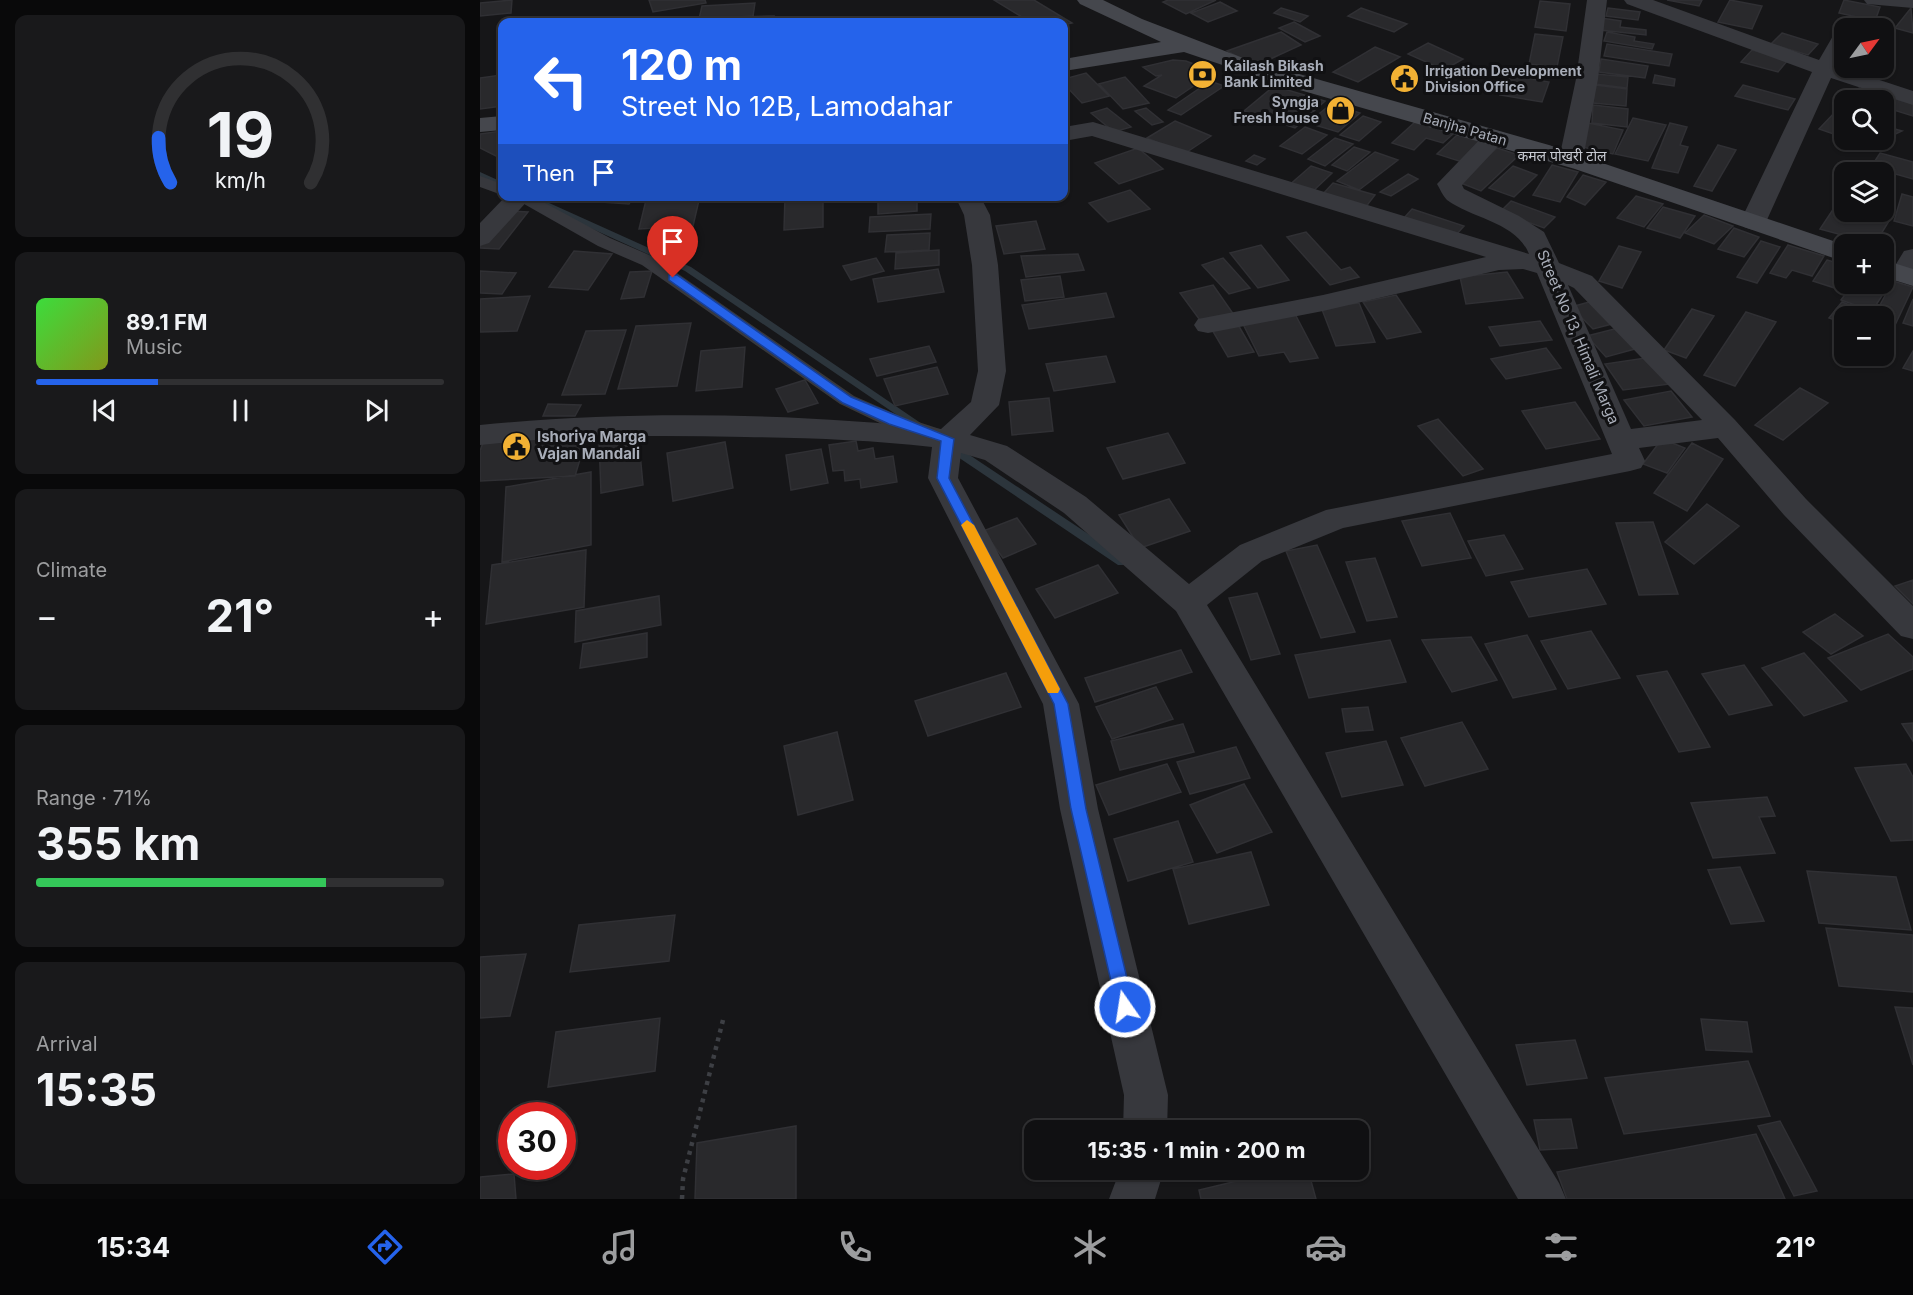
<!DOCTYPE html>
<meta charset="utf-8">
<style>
body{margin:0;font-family:Inter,"Noto Sans Devanagari",sans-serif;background:#19191b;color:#f1f3f6;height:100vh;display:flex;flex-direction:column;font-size:22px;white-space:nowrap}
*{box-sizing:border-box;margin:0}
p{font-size:20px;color:#9c9d9f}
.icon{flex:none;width:33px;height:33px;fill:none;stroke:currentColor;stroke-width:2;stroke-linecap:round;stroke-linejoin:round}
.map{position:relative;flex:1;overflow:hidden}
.drawer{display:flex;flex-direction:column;gap:15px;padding:15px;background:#09090a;width:480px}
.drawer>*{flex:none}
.banner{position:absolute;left:18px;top:18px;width:570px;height:183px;border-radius:12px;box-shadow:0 2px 4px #0004,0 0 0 2px #303032;background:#2563eb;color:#fff;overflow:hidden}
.needle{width:39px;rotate:57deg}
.controls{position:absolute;left:1354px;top:18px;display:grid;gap:12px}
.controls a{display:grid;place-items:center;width:60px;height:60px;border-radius:12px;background:#101012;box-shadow:0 2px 4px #0004,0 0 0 2px #303032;font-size:30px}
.speed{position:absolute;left:18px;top:1102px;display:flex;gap:12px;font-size:30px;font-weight:700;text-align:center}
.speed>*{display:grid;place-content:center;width:78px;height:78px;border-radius:50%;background:#101012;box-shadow:0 2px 4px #0004,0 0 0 2px #303032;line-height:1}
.speed .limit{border:9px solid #d22;background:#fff;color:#111}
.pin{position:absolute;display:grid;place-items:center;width:51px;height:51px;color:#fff;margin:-62px -26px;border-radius:50% 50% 50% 0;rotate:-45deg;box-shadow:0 0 6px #0007}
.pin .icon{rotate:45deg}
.me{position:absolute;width:66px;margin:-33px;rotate:347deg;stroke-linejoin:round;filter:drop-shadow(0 0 4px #0008)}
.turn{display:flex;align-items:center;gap:21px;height:126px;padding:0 24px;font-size:27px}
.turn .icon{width:78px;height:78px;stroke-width:2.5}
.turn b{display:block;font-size:42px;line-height:51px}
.then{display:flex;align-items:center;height:57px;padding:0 24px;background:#0003;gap:12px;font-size:22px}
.big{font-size:45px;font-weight:700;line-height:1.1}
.drawer .card{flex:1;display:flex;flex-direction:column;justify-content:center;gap:9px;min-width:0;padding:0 21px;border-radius:12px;background:#19191b}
.drawer .dial{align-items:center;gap:0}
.dial svg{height:156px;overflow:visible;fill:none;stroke:#303032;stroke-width:7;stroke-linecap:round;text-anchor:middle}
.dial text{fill:#f1f3f6;stroke:none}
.song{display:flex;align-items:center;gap:18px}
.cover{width:72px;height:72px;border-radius:9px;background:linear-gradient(135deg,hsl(120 70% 55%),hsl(70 70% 35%))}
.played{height:6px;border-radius:3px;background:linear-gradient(90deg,#2563eb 30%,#303032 30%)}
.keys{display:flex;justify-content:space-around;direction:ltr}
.heat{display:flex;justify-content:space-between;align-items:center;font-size:33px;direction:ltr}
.charge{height:9px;border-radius:4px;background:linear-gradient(90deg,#34c759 71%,#303032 0)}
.trip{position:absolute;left:544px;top:1120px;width:345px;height:60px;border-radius:12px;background:#101012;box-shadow:0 2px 4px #0004,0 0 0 2px #303032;font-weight:700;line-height:60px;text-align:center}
.tabs{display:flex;height:96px;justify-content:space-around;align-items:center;background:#060607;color:#9c9d9f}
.tabs .icon{width:42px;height:42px}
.tabs .selected{color:#2563eb}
.tabs b{font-size:27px;color:#f1f3f6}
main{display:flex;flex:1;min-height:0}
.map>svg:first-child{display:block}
</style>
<main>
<section class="drawer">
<div class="card dial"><svg viewBox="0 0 100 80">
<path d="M14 69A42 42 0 1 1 86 69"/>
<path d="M14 69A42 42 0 0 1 8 46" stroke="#2563eb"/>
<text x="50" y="56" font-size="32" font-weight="700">19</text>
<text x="50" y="72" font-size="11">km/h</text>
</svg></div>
<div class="card">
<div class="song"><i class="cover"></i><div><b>89.1 FM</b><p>Music</p></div></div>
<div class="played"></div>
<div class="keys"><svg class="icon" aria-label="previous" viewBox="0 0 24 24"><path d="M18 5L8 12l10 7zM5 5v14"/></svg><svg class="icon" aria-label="pause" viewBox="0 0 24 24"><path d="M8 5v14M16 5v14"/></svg><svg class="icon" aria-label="next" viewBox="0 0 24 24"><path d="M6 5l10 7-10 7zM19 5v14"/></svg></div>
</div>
<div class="card"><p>Climate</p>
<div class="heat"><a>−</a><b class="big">21°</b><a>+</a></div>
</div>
<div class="card"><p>Range · 71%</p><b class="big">355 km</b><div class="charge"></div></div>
<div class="card"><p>Arrival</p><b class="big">15:35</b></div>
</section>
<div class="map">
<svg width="1433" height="1199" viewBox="0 0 1433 1199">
<rect width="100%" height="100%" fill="#161618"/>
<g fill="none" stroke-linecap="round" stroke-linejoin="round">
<path fill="#2c353c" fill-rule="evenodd" d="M0 172 22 182V188L0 178Z
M67 202 211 267 448 428 443 432 439 430 205 271 64 207 62 205Z
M467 440 646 559 648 562 646 565H638L463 447 462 444 463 441Z"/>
</g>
<path fill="#29292c" stroke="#303034" stroke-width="1.5" d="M32 0 31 13 0 16V3Z
M169 0H225L226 3 173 12Z
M514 0H554L592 23 584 25V22H550Z
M688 0H736L706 14 683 2Z
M1187 0H1222L1219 6Z
M1250 0 1282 6 1272 29 1238 22Z
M1364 0 1400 7 1395 21 1359 13Z
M1060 1 1090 4 1086 31 1055 27Z
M740 2 757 11 728 22 711 13Z
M275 3 273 16 219 19 222 6Z
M801 8 828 16 820 22 794 13Z
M881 8 927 24 914 32 868 16Z
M1128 8 1160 12 1158 20 1126 16Z
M1431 8 1433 33 1415 28Z
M294 16 292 22H258L259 17Z
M1121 18 1141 21 1140 27 1166 30V35L1120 30Z
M246 19 245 22H204Z
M814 22 840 36 825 42 799 28Z
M801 32 821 45 775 66 747 51Z
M1127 32 1155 37 1154 41 1174 44 1172 49 1124 41Z
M1302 33 1338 44 1328 55 1291 44Z
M1055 34 1083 37 1077 67 1049 64Z
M948 43 983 59 964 70 928 54Z
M1127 44 1192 54 1189 66 1124 56Z
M895 47 920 57 878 82 853 72Z
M1272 50 1308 60 1298 72 1261 62Z
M1121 59 1168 66 1165 78 1119 72Z
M693 60 706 61 734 72 696 98 664 86 682 75 676 76 663 67Z
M606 73 629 96 602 103 584 84V79Z
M1116 74 1148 77 1147 88 1115 84Z
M21 75 22 106 0 109V78Z
M1028 75 1069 82 1062 102 1020 95Z
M1175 75 1195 79 1194 86 1173 83Z
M645 77 669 103 643 109 619 84Z
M730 81 744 86 701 115 688 110Z
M1115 85 1147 89 1146 106 1113 103Z
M1263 85 1315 99 1308 110 1255 96Z
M794 86 845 101 815 128 764 111Z
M1379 88 1433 104V116L1404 107V100H1382L1371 97Z
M851 104 865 108 880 113 858 132 828 123Z
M1113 105 1148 109 1147 127 1112 123Z
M627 108 651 127 634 132 611 113Z
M666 108 683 122 672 125 655 111Z
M1356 111 1365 114V138L1339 129Z
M883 116 901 122 879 141 860 135Z
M1153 118 1186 125 1168 161 1135 154Z
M695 121 731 136 704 154 667 138Z
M936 121 974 133 963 143 946 138 934 150 912 143Z
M1108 123 1143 130 1133 154 1098 146Z
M1190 123 1207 127 1200 145 1208 147 1198 173 1172 168Z
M1404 126 1422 131 1390 146 1371 140H1404Z
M825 127 847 135 822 154 800 146Z
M22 131V159L0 148V134Z
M977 135 1002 142 982 162 957 154Z
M855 138 873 144 845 166 828 159Z
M1238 145 1256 150 1232 191 1214 186Z
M874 147 890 152 867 171 852 165Z
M658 148 683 169 639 184 615 163Z
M1017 148 1039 155 1001 191 978 182Z
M895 152 918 160 879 190 857 181Z
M1400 153 1433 162V179L1391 167Z
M774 155 785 159 777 165 766 161Z
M1072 165 1098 172 1080 202 1053 195Z
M831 166 852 173 829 195 807 187Z
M1033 166 1057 175 1034 197 1009 188Z
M928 174 938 179 911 196 900 192Z
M1103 175 1126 182 1105 205 1087 197Z
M853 183 895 195 885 208 842 195Z
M650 190 670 209 628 222 609 203Z
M1422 194 1433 197V226L1414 221Z
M66 196H154L149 204 65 198Z
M167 196H220L213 226 159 229Z
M305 196H343V227L304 230Z
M437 196V211L398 214V198Z
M1156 196 1183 204 1164 227 1137 218Z
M1031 201 1075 217 1064 228 1020 212Z
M1356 205 1365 208V212H1377L1409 221 1395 244 1340 229Z
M1183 207 1215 216 1200 238 1167 228Z
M932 209 984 226 976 235 924 218Z
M26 211 48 212 19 249 0 248V243Z
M451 214 450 229 389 232 390 217Z
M1224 215 1253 226 1234 244 1205 233Z
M556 221 565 249 524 254 516 226Z
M1254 228 1279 237 1264 257 1238 249Z
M826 232 861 270 870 267 879 277 850 285 807 237Z
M450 233 449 250 405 252 407 235Z
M1281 241 1300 247 1277 283 1257 277Z
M781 245 809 280 778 288 750 253Z
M1308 245 1344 256 1332 276 1312 270 1306 278 1290 273Z
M1139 246 1161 252 1142 288 1119 281Z
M459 250V265L415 269 416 253Z
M94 251 132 254 108 290 69 287Z
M598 254 604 270 546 277 541 256Z
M396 258 404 271 371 280 363 266Z
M743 258 770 288 749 294 722 265Z
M1347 260 1365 265V284H1369L1364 291 1333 281Z
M458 269 464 292 398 302 393 279Z
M0 271 36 273 22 294 0 293Z
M172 271 164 297 141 299 150 272Z
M1027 272 1043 298 986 304 980 277Z
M580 276 584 297 545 301 541 280Z
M1404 279 1411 282 1392 311 1361 300 1373 284H1404Z
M1413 281 1433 287 1415 325 1404 322V316H1394Z
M733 285 754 315 722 323 700 293Z
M626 293 634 317 549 329 542 305Z
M916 295 941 332 907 339 883 302Z
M50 296 37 331 0 332V299Z
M1433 299V326L1423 323Z
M1109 302 1132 324 1113 329 1091 307Z
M1362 302 1389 312 1386 316H1365V324L1349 318Z
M879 303 895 342 856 346 841 307Z
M1212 309 1234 316 1206 358 1184 350Z
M814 312 838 358 810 362 804 352 779 356 763 324Z
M1266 312 1296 322 1255 386 1224 375Z
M1060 321 1072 340 1020 346 1009 327Z
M211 323 197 386 138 389 156 326Z
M757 323 774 352 748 357 731 328Z
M1142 327 1162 347 1126 357 1107 336Z
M146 330 125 394 82 395 106 331Z
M449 346 456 362 397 376 390 359Z
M265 347 262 387 216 391 221 351Z
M1066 348 1081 368 1026 379 1011 359Z
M1433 351V371L1423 368Z
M626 356 635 382 574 391 566 364Z
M1172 357 1190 384 1143 390 1125 364Z
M457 367 468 394 415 406 404 379Z
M325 380 338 403 308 412 296 389Z
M1320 388 1348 403 1303 440 1275 425Z
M1191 391 1212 417 1164 426 1144 400Z
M569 398 573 431 532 435 529 402Z
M1095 402 1120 439 1066 449 1042 411Z
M68 404 101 405 95 416H63Z
M958 419 1003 469 983 476 938 426Z
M158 432 163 485 121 493 119 440Z
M688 433 705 463 643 479 627 448Z
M107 436 95 476 0 481V451L4 440Z
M1182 439 1205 448 1187 473 1163 464Z
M376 441 378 451 393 448 395 459 413 456 417 482 381 488 380 479 365 481 364 470 353 471 349 445Z
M245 442 253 488 193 501 187 453Z
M1212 443 1243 459 1207 511 1174 493Z
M341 449 348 483 311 490 306 455Z
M111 472V545L22 562 26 487Z
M689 499 710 531 660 548 639 515Z
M1227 504 1259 526 1214 564 1185 542Z
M970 513 991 558 942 566 922 521Z
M537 518 556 544 523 558 503 531Z
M1173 522 1198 594 1159 595 1136 523Z
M1024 535 1043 569 1006 576 988 541Z
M837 545 875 632 841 638 806 551Z
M106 550 104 607 6 624 12 565Z
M895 558 917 617 887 621 866 562Z
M618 565 638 593 575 618 556 589Z
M1107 569 1126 604 1049 617 1031 582Z
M1433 580V604L1415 586Z
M777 593 800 654 771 660 749 598Z
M179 596 181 625 95 642 96 611Z
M1355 614 1383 636 1351 654 1323 632Z
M1111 631 1140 678 1088 689 1061 641Z
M167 633V657L100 668 103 644Z
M1408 634 1433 657V669L1381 690 1348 658Z
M1047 635 1076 689 1033 698 1005 644Z
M991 637 1017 680 972 692 942 640Z
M910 640 926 682 829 698 815 655Z
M701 650 712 672 615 702 605 678Z
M1324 653 1367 701 1324 716 1282 668Z
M1264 665 1292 705 1249 715 1222 674Z
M1187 671 1230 747 1199 752 1157 676Z
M526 673 541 707 448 736 435 701Z
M676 687 693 719 632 739 616 707Z
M888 707 893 730 866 732 862 709Z
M982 722 1008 769 945 786 921 738Z
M1433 723V741L1422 724Z
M703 724 714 752 640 770 631 741Z
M357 732 373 800 318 815 304 746Z
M906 741 923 785 862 797 846 753Z
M756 747 770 778 710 794 697 762Z
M687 764 701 792 629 815 616 785Z
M1426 764 1433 777V840L1411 841 1375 768Z
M764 784 792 832 737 853 710 805Z
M1287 797 1295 816 1279 817 1295 853 1233 858 1211 803Z
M698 821 713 862 648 881 634 839Z
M771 852 789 905 709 924 693 869Z
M1260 867 1284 921 1251 924 1228 870Z
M1327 871 1416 877 1431 930 1339 923Z
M195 915 189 961 90 972 99 925Z
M1346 928 1433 935V992L1359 986Z
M46 954 30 1016 0 1018V957Z
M1415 1007 1433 1008V1065Z
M180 1018 175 1071 68 1087 76 1032Z
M1221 1019 1267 1022 1272 1052 1226 1050Z
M1095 1040 1107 1078 1047 1085 1036 1045Z
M1268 1061 1290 1116 1144 1134 1125 1078Z
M1091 1119 1097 1148 1060 1150 1054 1120Z
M1300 1121 1337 1191 1314 1196 1278 1126Z
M316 1126V1199H215L217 1143Z
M1276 1134 1305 1199H1087L1077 1172Z
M803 1170H828L836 1199H721L719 1190Z
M34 1174 36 1199H0V1177Z"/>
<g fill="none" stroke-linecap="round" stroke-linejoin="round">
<path stroke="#3d3f44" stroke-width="4.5" stroke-dasharray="4 5" stroke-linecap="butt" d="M202 1199 203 1179 244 1016"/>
<path fill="#37383d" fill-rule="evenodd" d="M0 176 22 184V195L0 187Z
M30 196H52L130 238 174 257 374 396 420 416 463 430 466 435 463 440H449L406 426 360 404 162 265 118 246Z"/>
<path fill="#37383d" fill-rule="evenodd" d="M1107 0H1127L1118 79 1103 159 1099 164 1091 166 1083 164 1079 159 1096 79Z
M1144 0H1173L1339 60 1357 29 1369 28H1365V52L1357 66 1433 91V105L1351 78 1286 222 1282 227 1273 230 1264 227 1260 222 1332 72 1147 4Z
M1384 0H1433V8L1387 4Z
M613 122 1049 254C1036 222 993 219 967 200 963 196 960 189 957 184L1007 132H1023L1027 137 982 185 984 189 1039 216 1064 232 1079 263 1112 276 1255 420 1326 499 1433 606V639L1421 636 1304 515 1238 438 1159 448 1165 461 1161 468 1150 471 863 528 782 561 727 605 1079 1183 1086 1199H1038L696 611 584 513 505 460 481 453 478 478 599 704 618 809 688 1095 687 1131H643L644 1095 580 809 563 704 448 478 452 447C390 440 328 438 265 437 176 435 88 435 0 445V425C148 410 314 413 461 429L491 402 498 371 492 265 484 215 475 196H500L510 215 518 265 526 371 519 405 490 435 527 446 606 497 709 584 760 545 846 510 1132 454 1057 273 1043 269 1019 270 843 311 728 333 718 331 714 325 718 319 843 295 1006 257 612 136 584 141V127ZM1088 285 1094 288 1222 420 1151 429Z
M26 196 51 197 9 243 0 246V223Z
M1433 249V279L1423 282 1414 280 1410 274 1424 251Z
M640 1170H684L675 1199H629Z"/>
<path fill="#45474d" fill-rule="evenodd" d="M597 0H623L662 19 763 58 1069 145 1365 245V262L1095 169 799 84 704 52 584 71V59L681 42 600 4Z
M22 116V130L0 132V118Z
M1404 260 1433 269V286L1404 277Z"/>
</g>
<path fill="#2563eb" stroke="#184099" stroke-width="1.5" d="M189 275H197L371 397 474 439 469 478 588 704 606 809 654 1007 651 1012 645 1015 639 1012 637 1007 591 809 574 704 457 478 461 441 409 424 363 403 189 280Z"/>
<path fill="#f59e0b" d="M487 520 494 525 580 689 578 693H568L566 689 481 525Z"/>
<defs>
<symbol id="bank-disc" viewBox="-11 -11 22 22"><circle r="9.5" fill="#f2b134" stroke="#111113"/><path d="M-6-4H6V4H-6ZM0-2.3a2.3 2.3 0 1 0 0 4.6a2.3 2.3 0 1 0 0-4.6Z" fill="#111"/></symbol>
<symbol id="civic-disc" viewBox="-11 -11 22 22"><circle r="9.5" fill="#f2b134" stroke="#111113"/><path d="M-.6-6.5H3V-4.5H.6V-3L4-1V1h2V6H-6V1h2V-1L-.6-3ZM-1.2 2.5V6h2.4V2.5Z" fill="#111"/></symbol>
<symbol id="shop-disc" viewBox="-11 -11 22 22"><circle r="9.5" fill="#f2b134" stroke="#111113"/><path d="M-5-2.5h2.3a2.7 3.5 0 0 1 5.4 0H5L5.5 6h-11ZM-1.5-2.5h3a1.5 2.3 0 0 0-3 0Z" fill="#111"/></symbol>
</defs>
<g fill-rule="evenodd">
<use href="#bank-disc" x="706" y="58" width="33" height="33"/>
<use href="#civic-disc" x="908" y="62" width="33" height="33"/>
<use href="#shop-disc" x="844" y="94" width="33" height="33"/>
<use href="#civic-disc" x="20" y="430" width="33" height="33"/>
</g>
<g text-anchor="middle" stroke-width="6" stroke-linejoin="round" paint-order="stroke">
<g font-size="14" font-weight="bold" fill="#a8adb8" stroke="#111113" text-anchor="start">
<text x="744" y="71">Kailash Bikash<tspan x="744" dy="16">Bank Limited</tspan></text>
<text x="945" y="76">Irrigation Development<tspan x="945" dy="16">Division Office</tspan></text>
<text x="839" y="107" text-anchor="end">Syngja<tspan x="839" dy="16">Fresh House</tspan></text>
</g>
<g font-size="14" fill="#a8adb8" stroke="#111113">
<text transform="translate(985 129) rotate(16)" y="5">Banjha Patan</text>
</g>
<g font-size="14" fill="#c9ccd4" stroke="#111113">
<text x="1082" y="161">कमल पोखरी टोल</text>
</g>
<g font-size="15" fill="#a8adb8" stroke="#111113">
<text transform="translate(1098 337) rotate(67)" y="5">Street No 13, Himali Marga</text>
</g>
<g font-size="15" font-weight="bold" fill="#a8adb8" stroke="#111113" text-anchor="start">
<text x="57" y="442">Ishoriya Marga<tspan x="57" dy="17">Vajan Mandali</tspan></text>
</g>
</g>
</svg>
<div class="controls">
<a><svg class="needle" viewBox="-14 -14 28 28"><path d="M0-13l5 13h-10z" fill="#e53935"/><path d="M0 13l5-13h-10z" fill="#9c9d9f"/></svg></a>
<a><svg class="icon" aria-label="search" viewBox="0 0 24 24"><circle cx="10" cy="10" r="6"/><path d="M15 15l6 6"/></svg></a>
<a><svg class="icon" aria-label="layers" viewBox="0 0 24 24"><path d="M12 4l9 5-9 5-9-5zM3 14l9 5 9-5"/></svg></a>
<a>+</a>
<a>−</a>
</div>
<div class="speed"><div class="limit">30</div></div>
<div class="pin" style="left:193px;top:278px;background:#d93025"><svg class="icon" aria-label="arrive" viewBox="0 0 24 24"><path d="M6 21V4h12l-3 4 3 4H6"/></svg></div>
<svg class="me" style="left:645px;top:1007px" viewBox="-20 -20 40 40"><circle r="17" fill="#2563eb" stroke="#fff" stroke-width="3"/><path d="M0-11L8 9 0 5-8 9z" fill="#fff"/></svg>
<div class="trip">15:35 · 1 min · 200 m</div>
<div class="banner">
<div class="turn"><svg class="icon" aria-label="left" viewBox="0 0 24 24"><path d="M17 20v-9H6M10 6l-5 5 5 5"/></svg><div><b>120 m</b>Street No 12B, Lamodahar</div></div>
<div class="then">Then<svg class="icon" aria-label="arrive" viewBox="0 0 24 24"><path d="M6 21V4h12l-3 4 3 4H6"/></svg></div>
</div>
</div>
</main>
<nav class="tabs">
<b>15:34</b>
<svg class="icon selected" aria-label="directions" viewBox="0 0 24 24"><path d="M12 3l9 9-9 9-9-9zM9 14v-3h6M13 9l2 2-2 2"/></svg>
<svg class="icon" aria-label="music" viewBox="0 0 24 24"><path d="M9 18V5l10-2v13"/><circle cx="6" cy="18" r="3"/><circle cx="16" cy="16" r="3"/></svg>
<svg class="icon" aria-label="phone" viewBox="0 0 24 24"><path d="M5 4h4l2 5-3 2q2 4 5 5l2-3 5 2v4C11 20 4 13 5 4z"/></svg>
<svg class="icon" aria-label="climate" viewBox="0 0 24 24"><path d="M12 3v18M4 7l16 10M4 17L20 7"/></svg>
<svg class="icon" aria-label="car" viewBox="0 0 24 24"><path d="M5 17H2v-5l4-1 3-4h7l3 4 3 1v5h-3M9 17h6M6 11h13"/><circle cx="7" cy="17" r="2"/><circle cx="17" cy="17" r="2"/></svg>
<svg class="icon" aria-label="filters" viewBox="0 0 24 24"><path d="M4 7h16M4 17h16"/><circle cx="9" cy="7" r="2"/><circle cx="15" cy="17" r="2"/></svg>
<b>21°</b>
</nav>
